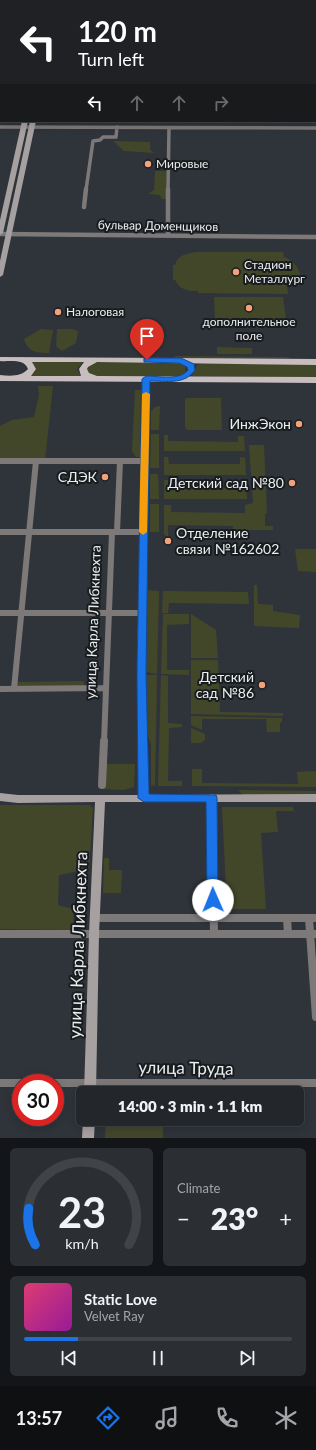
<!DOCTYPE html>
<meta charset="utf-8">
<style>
body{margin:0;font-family:Lato,sans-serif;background:#2b2f34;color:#f1f3f6;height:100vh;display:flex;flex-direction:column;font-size:15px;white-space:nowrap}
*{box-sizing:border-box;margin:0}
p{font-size:13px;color:#a3a5a9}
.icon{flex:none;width:22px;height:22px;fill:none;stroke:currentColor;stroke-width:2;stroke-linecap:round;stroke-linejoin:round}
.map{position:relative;height:1138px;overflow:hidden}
.details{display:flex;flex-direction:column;gap:10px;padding:10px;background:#131518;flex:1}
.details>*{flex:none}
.hud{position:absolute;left:0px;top:0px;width:316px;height:122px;box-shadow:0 2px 10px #0003,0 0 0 1px #404448;background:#202124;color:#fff;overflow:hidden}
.speed{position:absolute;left:12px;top:1074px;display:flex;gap:8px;font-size:20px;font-weight:700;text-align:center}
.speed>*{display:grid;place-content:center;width:52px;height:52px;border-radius:50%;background:#23272c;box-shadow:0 2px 10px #0003,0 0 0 1px #404448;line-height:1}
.speed .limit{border:6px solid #d22;background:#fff;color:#111}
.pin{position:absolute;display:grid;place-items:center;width:34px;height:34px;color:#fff;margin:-41px -17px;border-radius:50% 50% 50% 0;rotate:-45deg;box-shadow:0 0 4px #0007}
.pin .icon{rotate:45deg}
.me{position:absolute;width:44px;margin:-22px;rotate:359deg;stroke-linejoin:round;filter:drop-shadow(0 0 3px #0008)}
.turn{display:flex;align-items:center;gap:14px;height:84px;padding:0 12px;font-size:18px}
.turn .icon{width:52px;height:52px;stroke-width:2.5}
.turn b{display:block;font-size:28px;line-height:34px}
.lanes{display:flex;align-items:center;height:38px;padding:0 12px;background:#0003;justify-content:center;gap:20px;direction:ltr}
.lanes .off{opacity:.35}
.big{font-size:30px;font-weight:800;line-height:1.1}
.details .card{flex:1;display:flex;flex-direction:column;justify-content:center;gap:6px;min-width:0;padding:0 14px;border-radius:6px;background:#2b2f34}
.details .dial{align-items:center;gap:0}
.dial svg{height:104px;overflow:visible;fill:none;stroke:#404448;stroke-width:7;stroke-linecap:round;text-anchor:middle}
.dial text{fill:#f1f3f6;stroke:none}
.song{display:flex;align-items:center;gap:12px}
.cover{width:48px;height:48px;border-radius:6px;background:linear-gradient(135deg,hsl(340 70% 55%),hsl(300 70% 35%))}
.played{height:4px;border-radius:2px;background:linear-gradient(90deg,#1a73e8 20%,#404448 20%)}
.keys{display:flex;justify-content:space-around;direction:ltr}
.heat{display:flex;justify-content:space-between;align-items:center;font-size:22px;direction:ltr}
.details .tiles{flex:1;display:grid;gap:10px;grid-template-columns:1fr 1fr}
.card:last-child{grid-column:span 2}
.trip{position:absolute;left:76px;top:1086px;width:228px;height:40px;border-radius:6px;background:#23272c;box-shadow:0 2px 10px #0003,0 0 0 1px #404448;font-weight:800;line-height:40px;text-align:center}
.dock{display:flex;height:64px;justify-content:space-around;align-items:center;background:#0e1012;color:#a3a5a9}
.dock .icon{width:28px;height:28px}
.dock .selected{color:#1a73e8}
.dock b{font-size:18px;color:#f1f3f6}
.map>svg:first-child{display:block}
</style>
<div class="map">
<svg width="316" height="1138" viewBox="0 0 316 1138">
<rect width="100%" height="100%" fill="#2f343a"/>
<path fill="#43472a" d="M113 141 150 142V150L155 153 124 151Z
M155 171H167L166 199H162L160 195 148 194 154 190Z
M196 252H283L284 257C291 259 299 267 300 275L296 281 287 285 288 294 198 293V291C188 291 180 290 175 280H173V265H175C178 254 188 254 196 252Z
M214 297H283L286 319H215Z
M215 320 288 321 289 328 215 327Z
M41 329 53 330 49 353C36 353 28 352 24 339Z
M57 329H72L78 331 76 343 62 351 56 346Z
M217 347 252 348V354H217Z
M175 356 289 357 290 358H175Z
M31 362H83L77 369 82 377 30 376 36 369Z
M97 362H180L185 365 186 373 176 377H96L88 373 86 369 88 366Z
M202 363 316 364V378L192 376 197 365Z
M38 386H53L45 460H0V426L12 420 34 417 39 395Z
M135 390H141L140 457H136L132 451Z
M187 398H221L222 430H188L185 428V399Z
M160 406 159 430H151V411L155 407Z
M151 434H159V468H150Z
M164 435H168V441L238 442V436H244L245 451H164Z
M249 445H264L267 513 265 514V526H273V530H233V526L168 525V538L164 534V505H171V512L245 513V505L253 503Z
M164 457H168L169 464H240V457L245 458 246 475H164Z
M150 474H158L159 499H150Z
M164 480H168L169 487 241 488V481H246L247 499H164Z
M150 504H159V532H150Z
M295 549H316V572L298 571Z
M254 585H257L258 604 273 605V611L300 615 299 628 254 626Z
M147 590 159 591 157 674 145 672Z
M163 591 248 592 249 604 169 603 168 613H162Z
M163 614H189V624L167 625V670H189V675L161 674Z
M191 614 216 630 218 658H191Z
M191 660H218L220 712 283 713V716L191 714Z
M146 675H157L155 786 151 785V745L148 736Z
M161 675 168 676V723L182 724V727L169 728 168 781H182V786H158Z
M84 681V687H17V682Z
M191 716 282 718V722L280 723V732H267L266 719H202V730L191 725Z
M191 728 205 734V740L201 743H191Z
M106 764H135L134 787 124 790 104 789Z
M192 769H202V783L298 784 297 772 316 771V787L192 786Z
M238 790 316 791V796L243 795Z
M0 805H90L93 808 89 869 59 875 58 905 73 909 74 930 0 929Z
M222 807H293L294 811H276L278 832 261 833 266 909H227Z
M104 858H109V870H122L121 893H103Z
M163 1087V1093H107L108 1088Z
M106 1119H163V1138H105Z"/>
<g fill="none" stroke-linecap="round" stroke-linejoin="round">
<path stroke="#7d7979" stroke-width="3.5" d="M0 127 316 128
M86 190 93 141 100 140 103 137H116L117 127
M168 190 169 128"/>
<path stroke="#7d7979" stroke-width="4.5" d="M84 207 86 189
M0 234 316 237
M168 236V189"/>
<path stroke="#7d7979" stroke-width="6" d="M0 461H144
M0 532H143
M117 532 120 461
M0 613H143
M0 689 106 688
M14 689 36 461
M104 742 112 532"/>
<path stroke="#7d7979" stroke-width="8" d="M102 785 104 741
M212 798 214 934
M95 918H316
M287 918 288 934
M309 918 316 1017
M0 934H316
M0 1083H45
M55 1083H316"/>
<path fill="#a7a0a0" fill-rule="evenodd" d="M315 3H316V10H315Z
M0 50H1V52H0Z
M22 121H28L3 233 0 235V220Z
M30 121H36L3 275 0 277V261Z
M146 377 149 379 145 674 149 795 316 794V802H105L99 934 96 1093H84L89 934 95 802 18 803 0 801V793L18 795H139L137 674 143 379Z
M83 1119H95L94 1138H82Z"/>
<path fill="#c7bdbe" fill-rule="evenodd" d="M0 357 316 359V365L97 362 88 367 87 369 89 373 97 376 316 377V383L0 381V375C10 376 21 377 28 369 24 358 9 362 0 361ZM32 362H84L79 369 81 376H31L36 369Z"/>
</g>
<path fill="#1a73e8" stroke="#114b97" d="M144 358H181L194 364 195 370C185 385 166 381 150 381L146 674 149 794 216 795 217 798 218 900 217 904 213 905 209 904 207 900 206 802H144L138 798 137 674 142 379 146 376C158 376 180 381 188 370L187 367 179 363 147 362H144Z"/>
<path fill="#f59e0b" d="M146 392 150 394 147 532 143 535 139 532 142 394Z"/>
<g fill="#f1a17b" stroke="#191c1e" stroke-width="1.5">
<circle cx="148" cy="164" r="4"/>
<circle cx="236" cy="272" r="4"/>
<circle cx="249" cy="308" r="4"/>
<circle cx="58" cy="312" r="4"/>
<circle cx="299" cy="424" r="4"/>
<circle cx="105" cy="477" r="4"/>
<circle cx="292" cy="483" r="4"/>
<circle cx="168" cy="541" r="4"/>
<circle cx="262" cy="685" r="4"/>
</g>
<g text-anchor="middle" stroke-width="4" stroke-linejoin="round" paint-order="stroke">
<g font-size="12" fill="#eaeef1" stroke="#191c1e" text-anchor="start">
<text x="156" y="168">Мировые</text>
<text x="244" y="269">Стадион<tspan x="244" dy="14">Металлург</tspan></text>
<text x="66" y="316">Налоговая</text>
<text x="249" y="326" text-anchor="middle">дополнительное<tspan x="249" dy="14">поле</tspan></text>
</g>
<g font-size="12" fill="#eaeef1" stroke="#191c1e">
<text transform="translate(158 226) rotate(1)" y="4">бульвар Доменщиков</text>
</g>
<g font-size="14" fill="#eaeef1" stroke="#191c1e" text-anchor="end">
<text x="291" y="429">ИнжЭкон</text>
<text x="97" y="482">СДЭК</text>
<text x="284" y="488">Детский сад №80</text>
<text x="176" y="538" text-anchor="start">Отделение<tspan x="176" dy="16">связи №162602</tspan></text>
<text x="254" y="682">Детский<tspan x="254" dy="16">сад №86</tspan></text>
</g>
<g font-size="14" fill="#eaeef1" stroke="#191c1e">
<text transform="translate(93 622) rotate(-88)" y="5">улица Карла Либкнехта</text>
</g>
<g font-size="17" fill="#eaeef1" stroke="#191c1e">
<text transform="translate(78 945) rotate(-88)" y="6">улица Карла Либкнехта</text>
<text transform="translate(186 1068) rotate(1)" y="6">улица Труда</text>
</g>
</g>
</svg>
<div class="speed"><div class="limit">30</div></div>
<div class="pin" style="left:147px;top:360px;background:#d93025"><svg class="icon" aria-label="arrive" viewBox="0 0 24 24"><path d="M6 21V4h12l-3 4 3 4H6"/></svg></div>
<svg class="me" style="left:213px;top:900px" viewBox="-20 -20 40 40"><circle r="19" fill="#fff"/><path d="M0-13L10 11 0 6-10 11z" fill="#1a73e8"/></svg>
<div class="trip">14:00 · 3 min · 1.1 km</div>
<div class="hud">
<div class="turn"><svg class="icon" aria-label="left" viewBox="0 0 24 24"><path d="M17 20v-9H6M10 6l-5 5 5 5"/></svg><div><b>120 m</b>Turn left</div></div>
<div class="lanes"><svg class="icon" aria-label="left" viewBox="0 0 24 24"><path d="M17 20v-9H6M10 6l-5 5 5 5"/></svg><svg class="icon off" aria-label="ahead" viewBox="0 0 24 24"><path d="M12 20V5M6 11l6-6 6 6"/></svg><svg class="icon off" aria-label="ahead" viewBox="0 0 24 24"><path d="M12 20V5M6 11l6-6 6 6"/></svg><svg class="icon off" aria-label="right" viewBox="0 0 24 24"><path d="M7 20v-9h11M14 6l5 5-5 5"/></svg></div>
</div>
</div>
<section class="details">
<div class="tiles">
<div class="card dial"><svg viewBox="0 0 100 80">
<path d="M14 69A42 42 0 1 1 86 69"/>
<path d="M14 69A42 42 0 0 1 9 41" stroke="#1a73e8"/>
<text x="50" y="56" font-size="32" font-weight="700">23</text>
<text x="50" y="72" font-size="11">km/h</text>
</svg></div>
<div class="card"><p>Climate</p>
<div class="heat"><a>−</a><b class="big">23°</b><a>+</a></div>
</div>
<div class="card">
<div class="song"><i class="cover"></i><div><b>Static Love</b><p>Velvet Ray</p></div></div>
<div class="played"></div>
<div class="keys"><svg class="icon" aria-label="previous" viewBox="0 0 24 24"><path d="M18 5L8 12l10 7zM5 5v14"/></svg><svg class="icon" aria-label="pause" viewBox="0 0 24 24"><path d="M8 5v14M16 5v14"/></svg><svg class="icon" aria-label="next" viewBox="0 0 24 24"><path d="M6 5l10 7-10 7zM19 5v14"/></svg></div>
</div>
</div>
</section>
<nav class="dock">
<b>13:57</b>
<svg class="icon selected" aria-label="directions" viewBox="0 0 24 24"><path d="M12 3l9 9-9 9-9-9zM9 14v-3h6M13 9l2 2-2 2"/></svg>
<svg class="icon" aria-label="music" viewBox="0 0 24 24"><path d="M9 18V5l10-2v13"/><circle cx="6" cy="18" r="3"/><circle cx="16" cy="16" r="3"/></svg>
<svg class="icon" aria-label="phone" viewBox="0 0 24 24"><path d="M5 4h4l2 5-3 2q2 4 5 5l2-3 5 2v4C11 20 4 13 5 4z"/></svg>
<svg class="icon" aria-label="climate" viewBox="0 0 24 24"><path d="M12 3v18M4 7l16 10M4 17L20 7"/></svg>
</nav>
